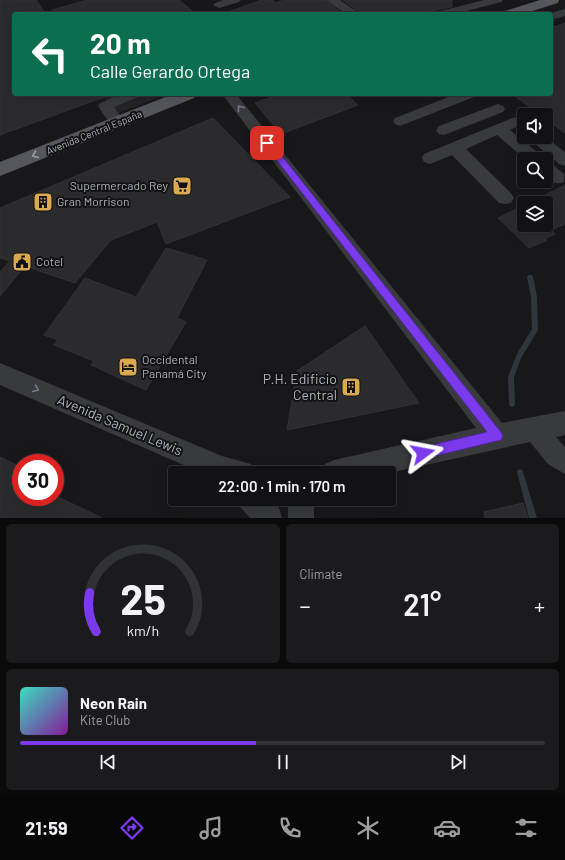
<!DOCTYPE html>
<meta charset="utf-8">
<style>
body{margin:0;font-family:Barlow,sans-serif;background:#1b1b1d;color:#f1f3f6;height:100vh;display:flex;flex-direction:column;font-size:15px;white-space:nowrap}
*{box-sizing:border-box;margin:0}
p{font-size:13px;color:#9c9ea0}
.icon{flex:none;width:22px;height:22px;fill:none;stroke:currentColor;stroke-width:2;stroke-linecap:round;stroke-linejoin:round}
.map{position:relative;height:518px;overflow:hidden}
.side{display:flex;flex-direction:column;gap:6px;padding:6px;background:#0a0a0b;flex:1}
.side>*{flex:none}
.banner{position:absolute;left:12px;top:12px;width:541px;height:84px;border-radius:4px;box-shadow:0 4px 16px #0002,0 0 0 1px #313234;background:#0b6e4f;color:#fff;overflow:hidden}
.fabs{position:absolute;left:517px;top:108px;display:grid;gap:8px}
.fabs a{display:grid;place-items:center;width:36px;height:36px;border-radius:4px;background:#121214;box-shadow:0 4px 16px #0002,0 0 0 1px #313234;font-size:20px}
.speed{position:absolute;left:12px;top:454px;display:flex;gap:8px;font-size:20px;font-weight:700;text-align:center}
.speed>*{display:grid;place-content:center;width:52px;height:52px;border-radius:50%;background:#121214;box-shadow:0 4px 16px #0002,0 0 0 1px #313234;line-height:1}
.speed .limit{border:6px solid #d22;background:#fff;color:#111}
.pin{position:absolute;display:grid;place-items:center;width:34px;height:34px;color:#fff;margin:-17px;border-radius:8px;box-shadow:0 2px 6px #0006}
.me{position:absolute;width:44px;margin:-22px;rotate:77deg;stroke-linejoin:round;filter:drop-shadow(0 0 3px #0008)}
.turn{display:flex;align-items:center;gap:14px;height:84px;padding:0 12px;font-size:18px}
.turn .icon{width:52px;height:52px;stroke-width:2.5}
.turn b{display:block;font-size:28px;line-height:34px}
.big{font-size:30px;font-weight:600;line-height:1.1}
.side .tile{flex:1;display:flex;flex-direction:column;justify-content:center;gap:6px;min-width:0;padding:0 14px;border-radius:6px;background:#1b1b1d}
.side .dial{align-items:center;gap:0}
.dial svg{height:104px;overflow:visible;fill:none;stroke:#313234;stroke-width:7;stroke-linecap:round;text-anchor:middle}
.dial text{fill:#f1f3f6;stroke:none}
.song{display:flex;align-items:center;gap:12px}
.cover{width:48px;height:48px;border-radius:6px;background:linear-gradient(135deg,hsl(170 70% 55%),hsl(290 70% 35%))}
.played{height:4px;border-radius:2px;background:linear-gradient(90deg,#7c3aed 45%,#313234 45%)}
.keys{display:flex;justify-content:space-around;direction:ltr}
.heat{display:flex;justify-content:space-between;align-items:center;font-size:22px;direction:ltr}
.side .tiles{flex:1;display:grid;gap:6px;grid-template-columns:1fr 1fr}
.tile:last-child{grid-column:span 2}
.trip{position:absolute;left:168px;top:466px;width:228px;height:40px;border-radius:4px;background:#121214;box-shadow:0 4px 16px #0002,0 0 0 1px #313234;font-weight:600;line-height:40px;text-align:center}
.tabs{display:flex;height:64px;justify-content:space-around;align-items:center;background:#070708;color:#9c9ea0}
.tabs .icon{width:28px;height:28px}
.tabs .current{color:#7c3aed}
.tabs b{font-size:18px;color:#f1f3f6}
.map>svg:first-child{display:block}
</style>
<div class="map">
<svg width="565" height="518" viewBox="0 0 565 518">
<rect width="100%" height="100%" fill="#18181a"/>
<path fill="#242427" d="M101 94H167L116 114Z"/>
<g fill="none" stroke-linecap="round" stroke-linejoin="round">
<path fill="#30373c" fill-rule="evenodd" d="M528 275H532L533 277 537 297 538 330 521 358 514 377 515 404 514 406 512 407 510 406 509 404 508 377 517 354 532 329 531 297 527 277Z
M520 469 522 470 523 472 537 518H529L517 472 518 470Z"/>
</g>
<path fill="#2b2b2e" stroke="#323235" d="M0 0H36L46 14H14V94H107V96L0 135Z
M87 0H179L196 14H53L52 10Z
M262 0H272L276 3 284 0H325L343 14H229L228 12Z
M343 0H452V7L414 14H361Z
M565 23V133L546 119V115H541L512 94H551V28Z
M280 94H346L358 105 281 134 255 103Z
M213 118 290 197 166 244 157 222 111 240 75 283 25 266 0 296V272L10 261 0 258V208Z
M565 185V224L551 230 555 234 544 239 547 240 529 248 498 218 524 205V225H546V203H529Z
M166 248 207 260 177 318 186 322 146 390 91 365 94 361 54 345 58 340 44 335 85 278 136 297Z
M365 326 419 403 287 430 297 371Z
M0 457 21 467V497H58L102 518H0Z
M523 503 528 518H485L484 512Z"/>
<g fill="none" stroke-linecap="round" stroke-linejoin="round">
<path fill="#393a3e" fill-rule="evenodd" d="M223 0H241L239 2 219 8 213 5 215 3Z
M326 0H340L360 14H346Z
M484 0H503L501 2 455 14H435L437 12Z
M565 9V16L551 20V14H548Z
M121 94H140L138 97 114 107 125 122 123 125C111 129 104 115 98 106L100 103Z
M222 94H236L502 423 565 411V435L556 437 565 447V474L548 464 530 442 389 473H321L325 464 334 460 476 428Z
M456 94H476L474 97 405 124 400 126 395 124 393 121 395 118Z
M498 104 503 106 505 109 503 112 444 135 439 134 436 130 439 126Z
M515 117 520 119 522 122 520 125 510 130 541 155 543 159H525L497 135 466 149 511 193 514 198 511 203 505 204 499 203 452 155 430 164 424 162 422 158 424 154Z
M527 137H545L565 152V166L559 164Z
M546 162 552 164 564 174V182C556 185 552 182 546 177Z
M0 363 222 456 251 464 255 473H202L0 385Z
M237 499H269L279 508 282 518H250L241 508Z
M288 499H314V518H288Z"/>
<path fill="#56575d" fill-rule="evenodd" d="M540 0H559L558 3 523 14H503L505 11Z
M173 94H196L194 98 0 176V162Z"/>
</g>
<defs><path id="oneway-chevron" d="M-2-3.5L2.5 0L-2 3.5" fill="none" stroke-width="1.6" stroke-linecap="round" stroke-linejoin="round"/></defs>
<g stroke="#787b81">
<use href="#oneway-chevron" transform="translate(240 108) rotate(-128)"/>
<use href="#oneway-chevron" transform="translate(36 389) rotate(23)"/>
</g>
<use stroke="#9b9ea6" href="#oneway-chevron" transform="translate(35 155) rotate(158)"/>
<path fill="#7c3aed" stroke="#51269a" d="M267 140 270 141 501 432 503 436 501 440 423 459 419 457 417 453 419 449 423 447 487 432 265 145V141Z"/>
<defs>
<symbol id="supermarket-square" viewBox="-11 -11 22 22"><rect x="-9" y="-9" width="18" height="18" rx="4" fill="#dcaa4e" stroke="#131315"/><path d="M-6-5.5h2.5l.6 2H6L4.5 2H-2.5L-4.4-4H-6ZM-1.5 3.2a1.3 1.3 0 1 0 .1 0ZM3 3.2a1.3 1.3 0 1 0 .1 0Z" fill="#111"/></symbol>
<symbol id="building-square" viewBox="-11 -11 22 22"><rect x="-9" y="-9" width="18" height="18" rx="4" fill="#dcaa4e" stroke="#131315"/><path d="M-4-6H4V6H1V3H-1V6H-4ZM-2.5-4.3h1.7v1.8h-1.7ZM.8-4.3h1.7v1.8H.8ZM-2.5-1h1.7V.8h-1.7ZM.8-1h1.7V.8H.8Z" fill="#111"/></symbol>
<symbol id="civic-square" viewBox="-11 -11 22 22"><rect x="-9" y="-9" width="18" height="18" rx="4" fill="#dcaa4e" stroke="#131315"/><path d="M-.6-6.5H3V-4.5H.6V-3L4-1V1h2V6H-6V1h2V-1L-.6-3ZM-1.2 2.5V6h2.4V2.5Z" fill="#111"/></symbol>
<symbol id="hotel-square" viewBox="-11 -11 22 22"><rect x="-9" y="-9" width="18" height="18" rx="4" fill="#dcaa4e" stroke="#131315"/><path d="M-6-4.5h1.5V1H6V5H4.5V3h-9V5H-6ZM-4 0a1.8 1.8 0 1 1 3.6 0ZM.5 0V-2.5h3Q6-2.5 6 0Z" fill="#111"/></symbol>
</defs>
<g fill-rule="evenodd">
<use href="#supermarket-square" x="171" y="175" width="22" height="22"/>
<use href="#building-square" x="32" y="191" width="22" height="22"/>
<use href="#civic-square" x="11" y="251" width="22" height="22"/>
<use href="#hotel-square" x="117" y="356" width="22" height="22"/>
<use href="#building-square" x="340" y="376" width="22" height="22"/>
</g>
<g text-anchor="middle" stroke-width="4" stroke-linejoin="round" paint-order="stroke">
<g font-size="10" fill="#acb0b8" stroke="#131315">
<text transform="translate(94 132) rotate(-22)" y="4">Avenida Central España</text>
</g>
<g font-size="12" fill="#acb0b8" stroke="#131315" text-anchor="start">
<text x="168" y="190" text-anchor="end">Supermercado Rey</text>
<text x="57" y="206">Gran Morrison</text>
<text x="36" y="266">Cotel</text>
<text x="142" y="364">Occidental<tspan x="142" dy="14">Panamá City</tspan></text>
</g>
<g font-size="14" fill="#acb0b8" stroke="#131315" text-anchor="end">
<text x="337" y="384">P.H. Edificio<tspan x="337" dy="16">Central</tspan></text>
</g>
<g font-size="14" fill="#acb0b8" stroke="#131315">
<text transform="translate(120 425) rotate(23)" y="5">Avenida Samuel Lewis</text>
</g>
</g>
</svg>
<div class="fabs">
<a><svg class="icon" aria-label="sound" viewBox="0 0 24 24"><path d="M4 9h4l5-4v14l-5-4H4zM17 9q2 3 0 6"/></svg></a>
<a><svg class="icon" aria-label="search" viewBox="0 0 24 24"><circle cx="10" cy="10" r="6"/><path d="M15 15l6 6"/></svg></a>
<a><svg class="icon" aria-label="layers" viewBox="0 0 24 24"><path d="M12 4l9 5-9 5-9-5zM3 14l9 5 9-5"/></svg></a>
</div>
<div class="speed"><div class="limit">30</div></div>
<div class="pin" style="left:267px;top:143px;background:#d93025"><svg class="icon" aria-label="arrive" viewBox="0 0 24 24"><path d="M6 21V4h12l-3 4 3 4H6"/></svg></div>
<svg class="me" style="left:423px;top:453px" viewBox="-20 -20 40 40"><path d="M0-17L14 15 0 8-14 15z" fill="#7c3aed" stroke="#fff" stroke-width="4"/></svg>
<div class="trip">22:00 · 1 min · 170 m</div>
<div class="banner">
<div class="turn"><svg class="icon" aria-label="left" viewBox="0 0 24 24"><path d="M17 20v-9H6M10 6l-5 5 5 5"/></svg><div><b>20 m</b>Calle Gerardo Ortega</div></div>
</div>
</div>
<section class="side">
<div class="tiles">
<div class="tile dial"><svg viewBox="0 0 100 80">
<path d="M14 69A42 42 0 1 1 86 69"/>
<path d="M14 69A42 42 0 0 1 9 39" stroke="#7c3aed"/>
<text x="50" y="56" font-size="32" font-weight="700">25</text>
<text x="50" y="72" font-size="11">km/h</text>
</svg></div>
<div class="tile"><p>Climate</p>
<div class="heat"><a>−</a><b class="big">21°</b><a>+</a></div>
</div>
<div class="tile">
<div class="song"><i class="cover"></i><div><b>Neon Rain</b><p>Kite Club</p></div></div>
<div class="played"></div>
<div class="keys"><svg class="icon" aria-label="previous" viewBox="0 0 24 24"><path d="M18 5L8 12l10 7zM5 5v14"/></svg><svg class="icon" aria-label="pause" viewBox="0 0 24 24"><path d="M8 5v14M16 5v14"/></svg><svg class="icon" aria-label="next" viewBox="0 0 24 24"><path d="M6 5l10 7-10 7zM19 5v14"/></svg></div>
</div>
</div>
</section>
<nav class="tabs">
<b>21:59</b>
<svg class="icon current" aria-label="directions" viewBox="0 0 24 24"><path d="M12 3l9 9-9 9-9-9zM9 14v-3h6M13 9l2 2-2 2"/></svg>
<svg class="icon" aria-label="music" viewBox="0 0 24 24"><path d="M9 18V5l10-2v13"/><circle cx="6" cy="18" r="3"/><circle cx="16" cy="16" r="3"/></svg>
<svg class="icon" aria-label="phone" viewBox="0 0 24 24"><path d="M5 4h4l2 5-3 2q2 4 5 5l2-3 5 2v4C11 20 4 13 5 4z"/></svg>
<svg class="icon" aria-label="climate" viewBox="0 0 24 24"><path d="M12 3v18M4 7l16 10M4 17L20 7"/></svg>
<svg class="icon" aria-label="car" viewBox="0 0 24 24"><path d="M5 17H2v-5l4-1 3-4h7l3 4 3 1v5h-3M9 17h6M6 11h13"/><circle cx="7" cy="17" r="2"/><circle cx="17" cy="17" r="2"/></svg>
<svg class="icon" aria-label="filters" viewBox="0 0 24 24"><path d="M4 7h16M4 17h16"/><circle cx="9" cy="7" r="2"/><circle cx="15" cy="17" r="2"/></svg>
</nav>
